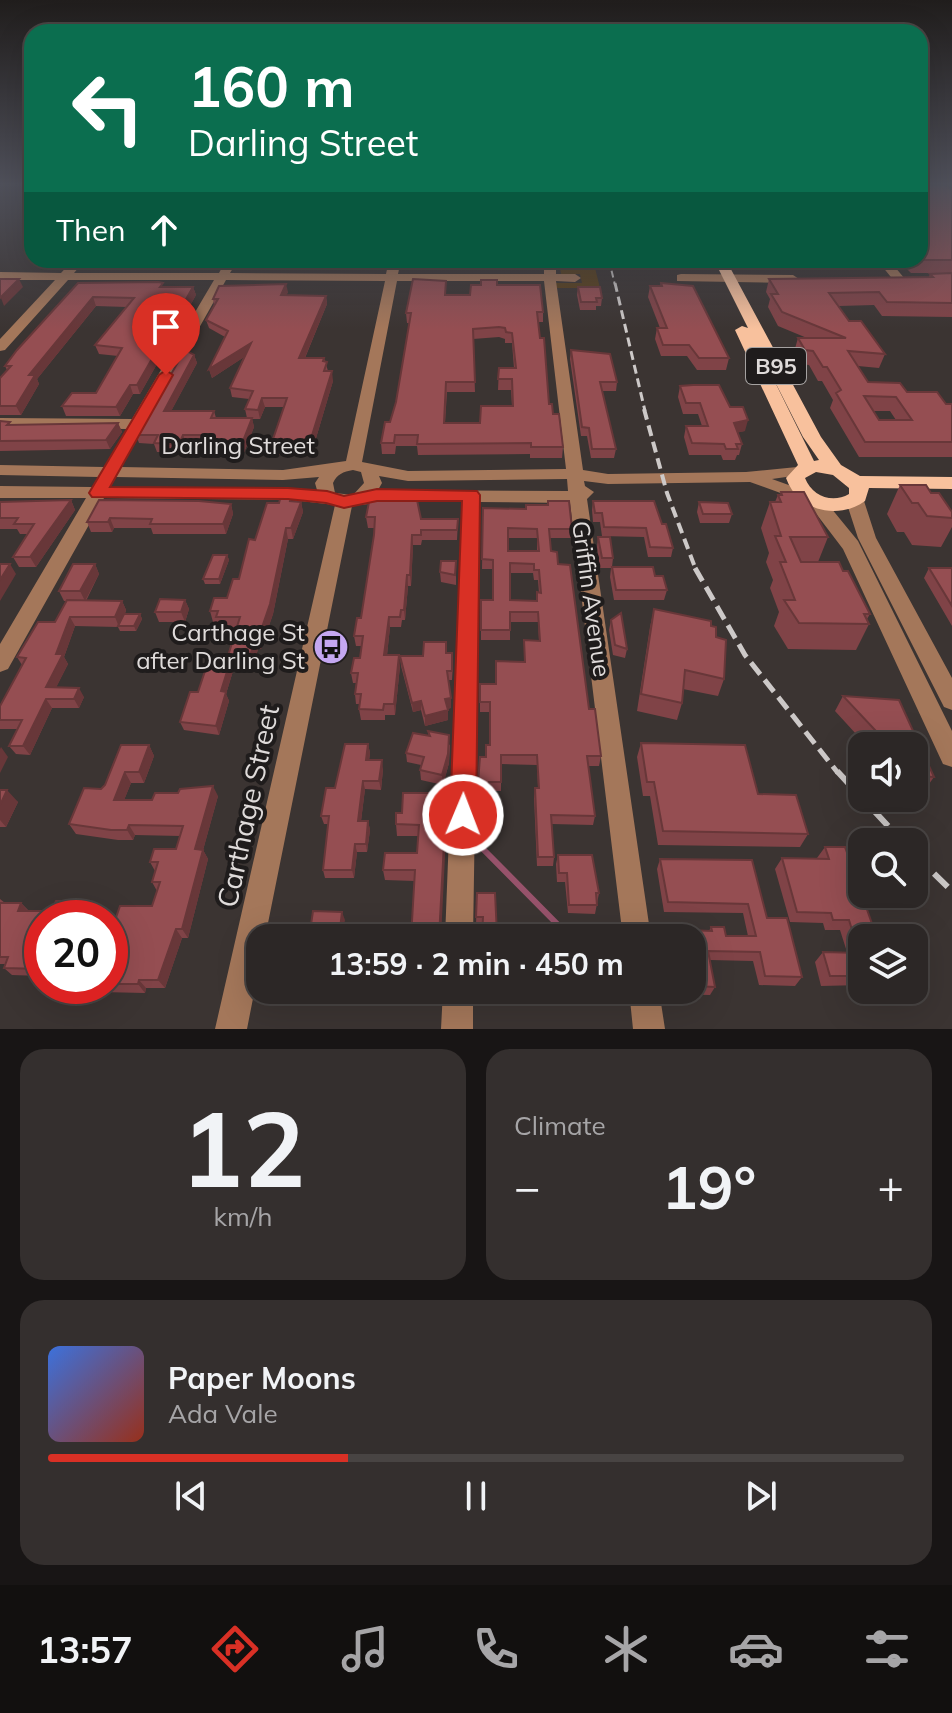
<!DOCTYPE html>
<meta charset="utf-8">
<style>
body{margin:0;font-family:Mulish,sans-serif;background:#342f2e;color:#f1f3f6;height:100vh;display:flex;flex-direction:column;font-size:30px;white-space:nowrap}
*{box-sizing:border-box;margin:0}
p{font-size:26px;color:#a6a5a7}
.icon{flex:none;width:44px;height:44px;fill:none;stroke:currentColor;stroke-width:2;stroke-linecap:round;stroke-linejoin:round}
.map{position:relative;height:1029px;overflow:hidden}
.panel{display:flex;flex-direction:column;gap:20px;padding:20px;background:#181515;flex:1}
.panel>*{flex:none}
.guide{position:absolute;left:24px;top:24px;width:904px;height:244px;border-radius:24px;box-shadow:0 8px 32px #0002,0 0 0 2px #484443;background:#0b6e4f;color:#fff;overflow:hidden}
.fabs{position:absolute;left:848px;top:732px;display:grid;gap:16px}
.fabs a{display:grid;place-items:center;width:80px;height:80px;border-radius:16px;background:#2c2726;box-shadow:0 8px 32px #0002,0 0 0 2px #484443;font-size:40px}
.speed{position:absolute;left:24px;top:900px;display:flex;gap:16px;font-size:40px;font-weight:700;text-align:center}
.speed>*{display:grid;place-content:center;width:104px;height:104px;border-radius:50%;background:#2c2726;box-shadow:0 8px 32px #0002,0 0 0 2px #484443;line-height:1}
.speed .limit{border:12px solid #d22;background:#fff;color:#111}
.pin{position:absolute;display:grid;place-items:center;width:68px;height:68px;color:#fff;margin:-82px -34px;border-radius:50% 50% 50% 0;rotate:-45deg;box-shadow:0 0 8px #0007}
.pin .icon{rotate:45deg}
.me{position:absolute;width:88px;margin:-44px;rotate:1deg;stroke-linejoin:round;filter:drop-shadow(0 0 6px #0008)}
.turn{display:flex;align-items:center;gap:28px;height:168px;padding:0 32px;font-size:36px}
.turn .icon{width:104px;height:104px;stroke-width:2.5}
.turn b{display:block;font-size:56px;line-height:68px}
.then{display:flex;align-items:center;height:76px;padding:0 32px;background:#0003;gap:16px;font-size:30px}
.big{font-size:60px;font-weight:700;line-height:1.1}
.panel .widget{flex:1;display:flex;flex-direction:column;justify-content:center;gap:12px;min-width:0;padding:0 28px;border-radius:24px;background:#342f2e}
.panel .dial{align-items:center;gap:0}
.dial b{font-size:104px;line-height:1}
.song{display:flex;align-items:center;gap:24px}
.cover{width:96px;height:96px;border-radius:12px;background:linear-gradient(135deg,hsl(220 70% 55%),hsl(10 70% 35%))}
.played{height:8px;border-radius:4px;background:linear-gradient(90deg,#d93025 35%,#484443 35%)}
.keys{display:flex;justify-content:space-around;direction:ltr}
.heat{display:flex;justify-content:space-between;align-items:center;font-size:44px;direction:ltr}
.panel .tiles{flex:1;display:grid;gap:20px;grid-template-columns:1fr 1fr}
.widget:last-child{grid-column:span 2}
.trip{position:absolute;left:246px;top:924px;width:460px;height:80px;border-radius:24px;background:#2c2726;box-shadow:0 8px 32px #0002,0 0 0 2px #484443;font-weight:700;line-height:80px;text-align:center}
.tab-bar{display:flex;height:128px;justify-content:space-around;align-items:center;background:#12100f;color:#a6a5a7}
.tab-bar .icon{width:56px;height:56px}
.tab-bar .active{color:#d93025}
.tab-bar b{font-size:36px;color:#f1f3f6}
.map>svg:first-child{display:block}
</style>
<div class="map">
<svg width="952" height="1029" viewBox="0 0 952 1029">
<rect width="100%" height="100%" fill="#3b3432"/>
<path fill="#5a401b" d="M559 260H593L600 288H556V283H582L580 274H561Z"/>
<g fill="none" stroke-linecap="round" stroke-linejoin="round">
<path stroke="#97526b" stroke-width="6" d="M479 845 571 938
M622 990 626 993"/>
<path fill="#a4775a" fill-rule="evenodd" d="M73 260H85L74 273H219L226 260H238L230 273 386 274 389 260H401L398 274H544V260H556V274H575L581 278 575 282 556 281 583 470 608 474 746 472 807 466 809 470 807 474 772 479 822 497 858 541 952 731V767L943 764 843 549 808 503 750 482 608 484 584 481 585 486 594 492 587 499 651 938H623L570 503 480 502 473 938H445L462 501H393L352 506 265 938H260V963L247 1029H215L335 505 292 500 104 498 8 669 0 672V644L86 498H0V486L92 487 98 477 0 475V465L104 467 127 429 0 428V418L132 419 214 280H68L5 350 0 351V339L55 280H0V272L61 273ZM226 280 385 281 346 461 283 470 121 467ZM397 281H544L566 469 408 471 362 462ZM353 470 361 472 364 483 353 495 335 493 333 483C337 474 343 472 353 470ZM379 476 408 481 567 479 568 491 378 490 382 483ZM116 477 283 480 319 477 315 483 317 490 110 487Z
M877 260H889L905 279 903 282H895Z
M681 274 793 275 799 279 793 283 677 281V275Z
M855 495 864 501 876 538 952 678V710L944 707 858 538 846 501Z
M443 990H473V1029H441Z
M629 990H659L665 1029H633Z"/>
<path fill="#f8c19d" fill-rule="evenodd" d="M714 260H726L821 437 841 465 860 476 952 477V489L869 488 865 501C837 521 797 510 786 478L798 465 735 330 742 326 748 328ZM766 364 803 437 819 460 814 461ZM816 472 833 475 849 488V494C832 504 812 496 805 478Z"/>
<path stroke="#cdc9c8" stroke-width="2" stroke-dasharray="7 4" stroke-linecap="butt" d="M609 260 615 285"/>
<path stroke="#cdc9c8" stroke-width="3" stroke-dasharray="9 5" stroke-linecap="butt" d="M615 283 645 411"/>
<path stroke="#cdc9c8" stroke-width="4" stroke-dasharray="11 6" stroke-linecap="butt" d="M644 409 667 493 696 570"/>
<path stroke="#cdc9c8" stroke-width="5" stroke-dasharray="15 7" stroke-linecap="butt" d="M695 568 745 655 838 773"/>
<path stroke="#cdc9c8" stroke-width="6" stroke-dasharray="19 9" stroke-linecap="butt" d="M837 771 903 842
M914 854 952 891"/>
</g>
<path fill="#804347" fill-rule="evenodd" d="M952 190V273H911L898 260H920Z
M417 260H448L447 267 418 266Z
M471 260H531L530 265 522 266H471Z
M740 260H876L873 268 746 270Z
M952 273V317L882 316 874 305 838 306 849 321 885 354 879 368 858 366 868 382 946 404H952V457H859L830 408 833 400 822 381H818L809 365 801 364 794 352 798 338H807L778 326 768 307 770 299 766 292 769 279 929 277 930 274ZM874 411H890L896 420H879Z
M78 283 193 287 196 295 140 394H133L120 416H66L62 406 96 393 118 356 99 354 95 345 127 307 96 306 37 379 39 384 21 415H0V378L7 370 5 366Z
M661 283 729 358 726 370H697L687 356H661L655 339 657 328H660L648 297 650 286H660Z
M497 285 543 312V322H538L549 404 563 447 562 458H530V454L418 455 417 446H396L395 454H382L381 443 390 422 396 402 409 323H407L406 313 446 295H470ZM499 337 505 339V343H512L514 368H499L498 390H511L512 406 480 423H445L447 392H475L473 339Z
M578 287 602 298 601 306H596V310H580L577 295Z
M288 292 286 295 326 296 327 304 305 358H324L328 371 333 381 311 455H273L271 445 284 407H265L260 419H252L254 427 243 455H209L207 446 208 444 186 443 182 452H157L154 444 139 443 136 435 194 355 197 363 171 411H214L216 418H247L245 409 249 399 232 397 230 388 244 357 212 378 209 369 225 337 209 328 206 320 214 306 213 299Z
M571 350 617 382 616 391H602L616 449 614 458H591L587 436H581L570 359Z
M680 386 730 407 745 431 738 432 742 444 739 455H737L735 460H723L721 455H689L684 437 686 426H702L698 414H683L678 397Z
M0 421 11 425 118 423 122 432 110 449 0 451Z
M900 485 931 493 952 512V527L941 547 912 545 904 532H897L887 514Z
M781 492 828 537 818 562 843 571 870 614 867 619 869 624 856 650 788 649 774 626 779 612 770 588 773 580 766 562 769 553 761 528 770 502H775L778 495H780Z
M71 500 75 510 36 567H19L13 557 27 534H20L17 529H0V502Z
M99 500 231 504 233 514 226 534H153L151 528H114L112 532H91L87 522Z
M593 501 662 524 673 548 671 557H648L644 537 602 536 600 522H593L592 510Z
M294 502H301L303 512 293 539H288L273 614 261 649H258L253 667H232L228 656 237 628H220L218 622H213L210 611 227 598 239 579 255 540 279 503Z
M699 502 732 514 729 523H700L697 512Z
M483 508 572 529 571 538H550L551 551 558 564 589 709 601 756 599 766H588L595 816 593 825 552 824 554 857 553 866H537L534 798 535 788H538L537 765 501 764V791H488V795L478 793 480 757H486L490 745V712H480V684H495L524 662V640L539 641 538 622H510V640H481V600H493V569H482ZM508 538H537V551H508ZM510 573H533L534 580H538L539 593 537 592 536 601 510 600Z
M366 517 458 519 457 540H422L421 545H413L411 586H408L405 620H402L401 627H390L387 655 400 666 395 715H385V720H361L359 709 360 704H356L355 694 356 683H353L351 673 360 658 362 646H356L354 636 361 618 375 528H368Z
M598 537 613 558 612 567 655 576 667 590 664 600H614L610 577 611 568H600L597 547Z
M227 555 229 560 220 584H205L203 579Z
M456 561V585L441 582 440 572Z
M95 564 99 574 86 601H122L126 610 125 614H140L142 619 136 631H120L118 627 75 626 64 657 68 664 56 687 84 697 79 708H52L30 755 16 754 9 746 18 729H0V706L22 665 17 657 55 622 66 601H64L59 591Z
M929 568H952V626L924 578Z
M185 600 189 609 185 622H159L155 612Z
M654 609 711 626 716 637 724 679 718 696 683 689 682 703 677 720 637 711 650 627Z
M611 620 627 649 625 658 613 655 609 630Z
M447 653H452L453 663 452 680H448L451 708 447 709 448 720 425 726 421 710 413 712 401 666 400 656H423Z
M233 671 226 694 229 701 219 735 184 730 180 722 198 692Z
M843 696 899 700 934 777 924 791 914 790V746H867L835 711Z
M428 731 450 745 449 763 443 785 421 780 420 770 421 765 407 762 406 753 429 736Z
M641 743 758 794 808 834 800 847 658 845 650 796H643L637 757Z
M368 744 370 753 369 760 383 769 381 790 365 789 361 821H368L370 830 367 852H357L354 878H325L323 870 328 824H324L321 816 335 788Z
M149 745 154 756 144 783H131L124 800H152L218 796 203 850 208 859 188 938H182L165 988H146L145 993 101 992 95 986H110V935L152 906 157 891 152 882 155 871 150 862 176 849 180 836 135 835 133 840H118L76 834 69 824 101 789Z
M0 790 18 802 6 827H0Z
M444 804 443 824 446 835 415 881 385 880 383 870 417 853 418 836H397L396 824 402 813Z
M825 847 862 938V985L821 986 815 962 823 952H847L840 930H825L823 923 790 922 775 869 782 858H817Z
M558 855 599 893 595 914 568 913 565 882H557L556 864Z
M660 859 752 860 767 918 802 977 795 986 759 985 753 961 710 960 715 987 710 995 666 994V990H692V938H659L662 929 709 931 711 927 726 936H748L743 913 664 912 657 869Z
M477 893 497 934 482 938 483 925H476Z
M0 899 5 903H21L29 911H52L71 901 78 909 75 918H42V976L12 975 4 968 5 964H0Z
M44 986H71L69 992H51Z
M302 990H336L335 996 305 995Z"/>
<path fill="#683739" d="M522 260H531L530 265 522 266Z
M19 279 23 287 4 306 1 298Z
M286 284 288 292 283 304 281 295Z
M193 287 196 295 140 394 137 385Z
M326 296 327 304 301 367 299 358Z
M93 297 96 306 37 379 39 384 21 415 16 406 29 375Z
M251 343 252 352 212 378 209 369Z
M194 355 197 363 167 419 164 411Z
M332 371 333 381 311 455 309 445Z
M130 385 133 394 120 416 116 407Z
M262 398 265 407 260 419 258 410Z
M252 418 254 427 243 455 241 446Z
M748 420 745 431 731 434 734 423Z
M118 423 122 432 110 449 106 440Z
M183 435 186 443 182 452 179 444Z
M71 500 75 510 36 567 30 557Z
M301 502 303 512 293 539 291 528Z
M231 504 233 514 226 534 223 524Z
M110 518 114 528 112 532 108 522Z
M286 528 288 539 273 614 261 649 258 639Z
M412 535 413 545 411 586 410 575Z
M227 555 229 560 220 584 219 579Z
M10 564 16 574 0 601V580Z
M95 564 99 574 85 601 80 591Z
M407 575 408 586 405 620 404 610Z
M185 600 189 609 185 622 181 612Z
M122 601 126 610 119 627 115 617Z
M140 614 142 619 136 631 134 626Z
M70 617 75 626 64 657 68 664 52 696 46 687 56 654Z
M389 617 390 627 386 665 384 655Z
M255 639 258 649 253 667 250 656Z
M399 655 400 666 395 715 394 704Z
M230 662 233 671 226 694 229 701 219 735 216 726 221 691Z
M79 688 84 697 79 708 74 699Z
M451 698V708L445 709V699Z
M46 699 52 708 30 755 23 746Z
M421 701V710L413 712 412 703Z
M448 710V720L425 726V716Z
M449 735V763L443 785 442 775Z
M368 744 370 753 368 769 366 760Z
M149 745 154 756 144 783 139 772Z
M1 747 8 757 0 773V749Z
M382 760 383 769 381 790 379 781Z
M125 772 131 783 120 810 114 800Z
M363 781 365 789 360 829 358 821Z
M213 786 218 796 203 850 208 859 188 938 182 929 195 849Z
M7 790 18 802 6 827 0 820V805Z
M368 821 370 830 367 852 366 844Z
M445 824 446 835 441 938H439Z
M129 825 135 835 133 840 127 830Z
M355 844 357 852 354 878 352 870Z
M71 901 78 909 75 918H65Z
M21 903 29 912 18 911Z
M342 912 345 920 342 937 340 929Z
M176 929 182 938 165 988 158 980Z
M139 980 146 988 145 993 138 984Z
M62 986H71L69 992Z"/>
<path fill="#954e52" stroke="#683739" stroke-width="2" fill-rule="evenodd" d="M920 185H946L952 190V260H915H920Z
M952 273V303L887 302 879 292 829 293 849 321H861L885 354 848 351 868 382 900 383 907 392H937L946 404H952V442H865L836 393 841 390 827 367H823L813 351 805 350 798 338H846L782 312 771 294H778L769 279 933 277 930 274ZM864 396 896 397 912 420H879Z
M0 279H19L0 298Z
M413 279 446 281 445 295H470L471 285H481V280H497V285H540L543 312H537L540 338H544L549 404H552L553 414H559L563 447H531V443L417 444 418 435H395L394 443H381L385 422H390L396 402 411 313H406ZM499 327 505 328 506 332 512 333 516 368H499L498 379H512L513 406H481L480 423H444L446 382H475L473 329Z
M158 282 163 283 160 287H193L137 385H130L116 407 62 406 72 393H96L122 348 95 345 134 298 93 297 29 375H35L16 406H0V378L11 366H5L17 350 78 283Z
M661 283 693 286 729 358H699L689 345H663L657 328H667L650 286H662Z
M286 284 281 295 326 296 299 358H324L323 361 327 362 324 371H332L309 445H271L287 398H262L258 410 245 409 253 391 230 388 251 343 209 369 228 331 206 320 218 299H213L219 286Z
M578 287H600L602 298H596L597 302H581Z
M185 350 194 355 164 411H214L211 418H252L241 446H207L212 435H183L179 444 154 443 158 435H136Z
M571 350 610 354 617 382H600L616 449H592L589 428 582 427Z
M693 385H719L730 407H743L748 420 734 423 742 444H736L738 449H726L724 444 692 443 686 426H708L700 403H686L680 386Z
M0 421 10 422 7 425 118 423 106 440 0 441Z
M900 485H926L931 493H939L952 512V518L927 516 918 503H912Z
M282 492 292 493 290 501 301 502 291 528H286L270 604 258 639H255L250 656H228L240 617H216L218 611H210L214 598H227L233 579H239L249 539 255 540 267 503H279Z
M781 492H804L828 537H790L801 562H839L843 571H848L870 614H864L869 624 799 623 784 600H795L780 562H786L775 536H781L770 502H781L778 495H782Z
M370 497 417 500 421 519H458L457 530H421V535H412L410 575H407L404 610H401L400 617H389L384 655H399L394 704H384L383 710 359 709 361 694H355L358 673H351L354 658H360L363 636H354L357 618H361L374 535 375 517H366Z
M71 500 30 557H13L34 524H14L18 518H0V502Z
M99 500 199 501 231 504 223 524H150L152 519 110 518 108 522H87Z
M548 501H569L572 529H549L551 551 557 552 558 564 570 565 589 709H595L601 756H587L595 816 551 815 554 857H538L535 788H539L537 755H501V782H489L488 786 478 783 480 757H486V745H490V702H480V684H496V661L525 662 524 640 540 641 538 612H510V630H481V600H493V560L482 559 483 508 526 509V505H548ZM508 528 537 529 539 551H508ZM510 563 534 564V570H539L541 593 537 592V601L510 600Z
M593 501H654L662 524H666L673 548 650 547 646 528 604 527 602 513H595Z
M699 502 728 503 732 514H703Z
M598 537H610L613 558H602Z
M213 555H227L219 579H203Z
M441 561H456L455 575 440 572Z
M0 564H10L0 580Z
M73 564H95L80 591H59Z
M612 567H653L655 576H663L667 590H616Z
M929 568H952V606Z
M160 599 185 600 181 612H155Z
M67 600 122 601 115 617H70L56 654H63L46 687 79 688 74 699H46L23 746H9L22 720H0V706L26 658 17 657 38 622H55Z
M654 609 711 621V626L716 627V637L726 640 724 679 685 670 682 703 641 694Z
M621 613 627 649 615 645 611 620Z
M124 614H140L134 626H118Z
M424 642H446V653H452V671H447L451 698 445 699 448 710 425 716 421 701 412 703 400 656H423Z
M208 662H230L221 691 226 692 216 726 180 722 190 692H198Z
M843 696 899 700 934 777 918 776 914 772V746H890Z
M428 731 449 735 448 754 442 775 420 770 424 757 406 753 413 733 430 736Z
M641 743 745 745 758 794 796 795 808 834 663 831 654 782H647Z
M345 744H368L366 760H382L379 781H363L358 821H368L366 844H355L352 870H323L329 816H321L326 788H335Z
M121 745H149L139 772H125L114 800H152L155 793H178L180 789 213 786 195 849 203 850 182 929H176L158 980H139L138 984H110V935L120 906H152L160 882H152L158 862H150L154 849H176L183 826 129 825 127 830H111L69 824 84 788 101 789 105 785Z
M0 790H7L0 805Z
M403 793H443L442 824H445L439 938H411L415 870H383L385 853H417L419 825 396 824V813H402Z
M825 847H845L877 938H862V976H830L823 952 859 953 849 920H833L831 913 797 912 782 858 829 859Z
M558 855H592L599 893H596L597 905H569L567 873H559Z
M660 859 752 860 767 918H787L802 977 765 976 760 952 708 951 715 987 692 986V938H664L662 929 712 931 711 927H724L726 936H756L748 904 668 902Z
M477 893H495L497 934H520V938H482L483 917H476Z
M56 901H71L65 918H42V969L4 968 8 957H0V903H21L18 911H52Z
M313 911 342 912 340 929 389 930 388 938H309Z"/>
<linearGradient id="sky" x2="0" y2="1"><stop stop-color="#201d1c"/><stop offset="0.56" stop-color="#4f505a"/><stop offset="1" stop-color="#4f505a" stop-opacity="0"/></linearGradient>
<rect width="952" height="329" fill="url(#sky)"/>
<path fill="#d93025" stroke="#8d1f18" stroke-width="2" d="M166 370 173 375 110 487 288 488 327 491 344 496 377 489 477 491 480 495 476 815 472 824 463 828 453 824 450 815 462 501H377L344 508 326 503 288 499 92 497 89 493 159 375Z"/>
<defs>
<symbol id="bus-disc" viewBox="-11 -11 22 22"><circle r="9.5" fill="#c4a7f1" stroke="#1f1c1c"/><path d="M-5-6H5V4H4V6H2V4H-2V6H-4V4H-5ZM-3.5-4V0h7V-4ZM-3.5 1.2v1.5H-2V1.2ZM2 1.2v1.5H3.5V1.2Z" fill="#111"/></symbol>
</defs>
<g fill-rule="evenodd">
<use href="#bus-disc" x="311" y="627" width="40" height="40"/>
</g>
<g text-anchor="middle" stroke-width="8" stroke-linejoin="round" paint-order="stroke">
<rect fill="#1f1c1c" stroke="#a5a2a1" stroke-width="2" x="746" y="348" width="60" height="36" rx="6"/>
<g font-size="22" font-weight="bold" fill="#dfdbda">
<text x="776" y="374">B95</text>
</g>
<g font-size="24" fill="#dfdbda" stroke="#1f1c1c">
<text x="238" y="454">Darling Street</text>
<text transform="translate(591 599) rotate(82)" y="8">Griffin Avenue</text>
</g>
<g font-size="24" fill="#dfdbda" stroke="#1f1c1c" text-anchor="end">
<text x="305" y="641">Carthage St<tspan x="305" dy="28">after Darling St</tspan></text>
</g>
<g font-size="28" fill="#dfdbda" stroke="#1f1c1c">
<text transform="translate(248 806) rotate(-78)" y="10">Carthage Street</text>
</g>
</g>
</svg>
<div class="fabs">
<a><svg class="icon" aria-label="sound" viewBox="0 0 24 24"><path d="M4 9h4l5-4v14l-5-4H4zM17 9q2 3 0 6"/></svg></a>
<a><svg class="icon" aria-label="search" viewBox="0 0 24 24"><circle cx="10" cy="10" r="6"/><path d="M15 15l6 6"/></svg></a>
<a><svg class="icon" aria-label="layers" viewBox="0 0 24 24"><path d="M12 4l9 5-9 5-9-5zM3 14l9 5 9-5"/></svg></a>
</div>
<div class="speed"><div class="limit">20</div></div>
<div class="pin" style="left:166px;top:375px;background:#d93025"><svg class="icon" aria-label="arrive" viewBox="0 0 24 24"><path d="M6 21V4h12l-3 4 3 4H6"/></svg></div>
<svg class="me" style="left:463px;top:815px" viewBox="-20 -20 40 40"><circle r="17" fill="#d93025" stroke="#fff" stroke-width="3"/><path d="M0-11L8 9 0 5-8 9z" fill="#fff"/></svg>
<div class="trip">13:59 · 2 min · 450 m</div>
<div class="guide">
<div class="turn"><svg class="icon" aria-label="left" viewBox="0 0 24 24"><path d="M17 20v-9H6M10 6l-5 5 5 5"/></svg><div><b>160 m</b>Darling Street</div></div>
<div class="then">Then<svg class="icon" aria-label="ahead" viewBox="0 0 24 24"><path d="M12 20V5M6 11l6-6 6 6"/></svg></div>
</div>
</div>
<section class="panel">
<div class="tiles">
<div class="widget dial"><b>12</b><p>km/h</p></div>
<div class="widget"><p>Climate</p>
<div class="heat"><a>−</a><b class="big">19°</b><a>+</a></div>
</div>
<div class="widget">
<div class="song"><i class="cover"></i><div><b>Paper Moons</b><p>Ada Vale</p></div></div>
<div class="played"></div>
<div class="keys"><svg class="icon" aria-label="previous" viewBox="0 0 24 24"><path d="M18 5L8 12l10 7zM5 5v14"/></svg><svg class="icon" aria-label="pause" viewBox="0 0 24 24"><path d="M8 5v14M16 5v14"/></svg><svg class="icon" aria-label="next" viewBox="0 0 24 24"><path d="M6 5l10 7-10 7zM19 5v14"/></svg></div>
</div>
</div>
</section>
<nav class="tab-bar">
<b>13:57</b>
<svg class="icon active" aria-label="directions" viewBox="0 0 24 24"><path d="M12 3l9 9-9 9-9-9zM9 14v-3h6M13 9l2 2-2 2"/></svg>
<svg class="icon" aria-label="music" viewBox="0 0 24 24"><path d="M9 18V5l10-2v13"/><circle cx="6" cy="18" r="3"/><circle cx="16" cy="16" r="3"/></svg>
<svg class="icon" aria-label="phone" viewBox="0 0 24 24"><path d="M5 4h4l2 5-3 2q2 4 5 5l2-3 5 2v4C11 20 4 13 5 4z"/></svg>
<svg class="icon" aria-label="climate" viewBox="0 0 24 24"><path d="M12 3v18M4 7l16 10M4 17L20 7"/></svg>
<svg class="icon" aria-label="car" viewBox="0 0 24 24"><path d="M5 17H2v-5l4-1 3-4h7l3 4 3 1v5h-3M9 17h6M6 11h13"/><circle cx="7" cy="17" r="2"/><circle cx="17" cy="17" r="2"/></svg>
<svg class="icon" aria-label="filters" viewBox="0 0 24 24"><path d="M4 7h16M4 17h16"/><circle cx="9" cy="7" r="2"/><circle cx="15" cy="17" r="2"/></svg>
</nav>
